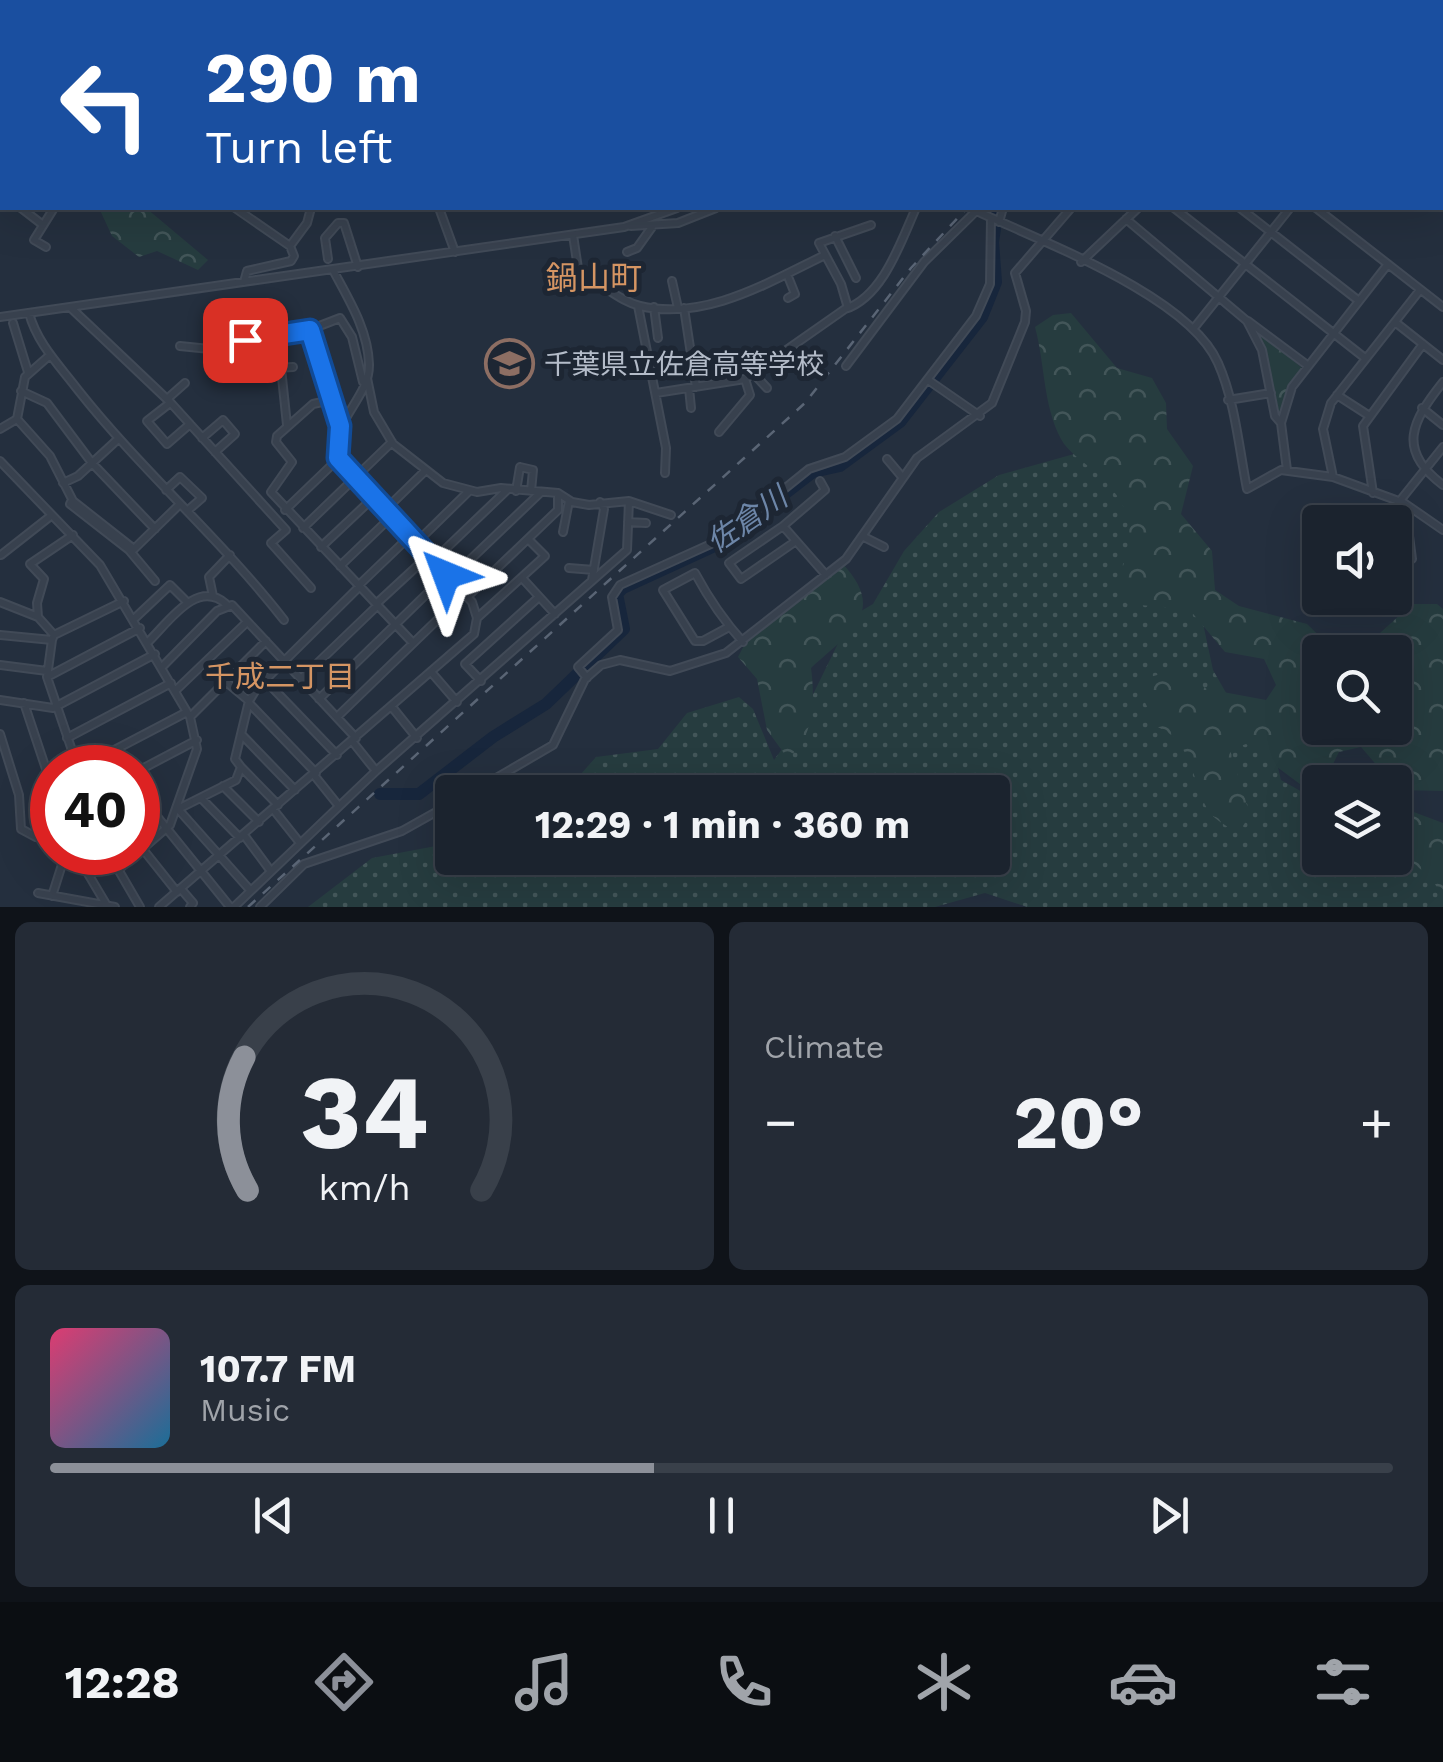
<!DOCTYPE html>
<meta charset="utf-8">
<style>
body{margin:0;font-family:"Work Sans","Noto Sans JP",sans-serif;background:#242b36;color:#f1f3f6;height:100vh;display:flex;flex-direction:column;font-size:38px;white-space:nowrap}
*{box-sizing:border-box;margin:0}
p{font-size:32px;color:#a0a4aa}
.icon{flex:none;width:55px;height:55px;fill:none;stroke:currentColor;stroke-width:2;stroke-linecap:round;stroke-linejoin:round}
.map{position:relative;height:907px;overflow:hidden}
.drawer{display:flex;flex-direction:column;gap:15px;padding:15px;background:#0f1319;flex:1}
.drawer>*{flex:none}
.hud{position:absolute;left:0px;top:0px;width:1445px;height:210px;box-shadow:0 10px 40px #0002,0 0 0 2px #39404a;background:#1a4fa0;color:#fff;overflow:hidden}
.tools{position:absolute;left:1302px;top:505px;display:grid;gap:20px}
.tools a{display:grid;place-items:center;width:110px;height:110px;border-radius:10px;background:#1b232e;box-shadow:0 10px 40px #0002,0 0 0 2px #39404a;font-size:50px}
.speed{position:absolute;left:30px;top:745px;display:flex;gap:20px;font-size:50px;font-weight:700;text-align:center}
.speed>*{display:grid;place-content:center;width:130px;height:130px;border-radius:50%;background:#1b232e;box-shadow:0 10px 40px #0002,0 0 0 2px #39404a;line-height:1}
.speed .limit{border:15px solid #d22;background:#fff;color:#111}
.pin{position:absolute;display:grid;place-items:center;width:85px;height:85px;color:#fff;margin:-42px;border-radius:20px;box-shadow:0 5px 15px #0006}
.me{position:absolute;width:110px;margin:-55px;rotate:316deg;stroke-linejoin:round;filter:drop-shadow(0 0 8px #0008)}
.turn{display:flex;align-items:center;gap:35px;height:210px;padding:0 40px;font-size:45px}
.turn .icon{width:130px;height:130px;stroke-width:2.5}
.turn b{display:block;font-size:70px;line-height:85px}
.big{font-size:75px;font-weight:700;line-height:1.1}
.drawer .tile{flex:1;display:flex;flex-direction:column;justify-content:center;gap:15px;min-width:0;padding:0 35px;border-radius:15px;background:#242b36}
.drawer .dial{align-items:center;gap:0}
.dial svg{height:260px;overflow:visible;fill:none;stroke:#39404a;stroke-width:7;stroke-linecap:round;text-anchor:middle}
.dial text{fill:#f1f3f6;stroke:none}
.song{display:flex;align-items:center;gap:30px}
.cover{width:120px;height:120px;border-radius:15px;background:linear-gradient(135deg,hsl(340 70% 55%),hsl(200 70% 35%))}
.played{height:10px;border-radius:5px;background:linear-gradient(90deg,#8c9099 45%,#39404a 45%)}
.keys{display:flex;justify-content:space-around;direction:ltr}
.heat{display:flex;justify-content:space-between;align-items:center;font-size:55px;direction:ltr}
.drawer .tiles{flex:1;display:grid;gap:15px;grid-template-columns:1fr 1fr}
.tile:last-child{grid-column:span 2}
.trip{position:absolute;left:435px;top:775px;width:575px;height:100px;border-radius:10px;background:#1b232e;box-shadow:0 10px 40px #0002,0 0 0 2px #39404a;font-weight:700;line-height:100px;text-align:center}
.tabs{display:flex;height:160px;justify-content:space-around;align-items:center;background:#0b0e12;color:#a0a4aa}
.tabs .icon{width:70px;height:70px}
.tabs .active{color:#8c9099}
.tabs b{font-size:45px;color:#f1f3f6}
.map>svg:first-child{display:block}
</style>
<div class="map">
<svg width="1443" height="907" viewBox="0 0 1443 907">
<defs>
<pattern id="grass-dots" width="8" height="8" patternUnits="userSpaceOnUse" patternTransform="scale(2.5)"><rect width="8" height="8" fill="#263c3f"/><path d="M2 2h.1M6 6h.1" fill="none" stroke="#435659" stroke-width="1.8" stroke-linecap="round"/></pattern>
<pattern id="forest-crowns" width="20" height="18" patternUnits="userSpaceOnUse" patternTransform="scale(2.5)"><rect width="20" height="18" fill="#263c3f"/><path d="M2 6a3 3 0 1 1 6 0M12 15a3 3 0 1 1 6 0" fill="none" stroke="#435659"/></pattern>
</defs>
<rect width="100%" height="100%" fill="#242f3e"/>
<path fill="url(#grass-dots)" d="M1092 449 1198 600 1213 670 1237 712 1274 751 1281 780 1320 802V858H1395V839L1443 871V907H1027L985 893 935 907H308L372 858 452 843V858H992V792H565L596 757 658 749 687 713 739 697 753 709 774 760 795 731 851 617 873 604 904 551 939 512 999 475Z"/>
<path fill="url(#forest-crowns)" d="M99 208H146L208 260 198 270 157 251 139 257 112 236Z
M1071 313 1117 368 1152 378 1166 403 1167 429 1193 466 1181 514 1212 551 1215 590 1239 606 1307 624 1336 652H1320V728H1395V652H1359L1412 604H1437L1443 609V791L1398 790 1361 747 1339 752 1320 790H1308L1246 744 1230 750 1250 815 1243 826 1231 829C1225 825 1216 820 1211 814 1192 792 1196 741 1157 727L1138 688 1143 679 1175 670 1207 689 1266 700 1276 685 1264 659 1225 652 1189 609 1127 604 1114 586C1138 540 1136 507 1094 471 1084 462 1067 451 1061 439 1043 405 1045 364 1035 327L1053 315Z
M1258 331 1302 368 1279 414 1277 415Z
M841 562C889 612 849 633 811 668 815 698 813 722 800 750L786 756 767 730 757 679 738 657 749 636Z
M1395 805 1443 823V907H1438L1441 893 1430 877 1395 848Z"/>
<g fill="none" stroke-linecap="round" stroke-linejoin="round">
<path stroke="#17263c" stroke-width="12" d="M1203 2 1205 0
M380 794H419L493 737 546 704 624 629 617 594 623 588 721 543 813 472 840 466 900 422 982 317 996 282 993 242 998 208"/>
<defs>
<path id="minor" d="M221 0 222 2
M320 0 321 2
M391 0 392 2
M432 0 433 2
M698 0 700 2
M828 0 833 2
M1055 0 1061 2
M1321 0 1323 2
M132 2V0
M254 2 258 0
M907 2 909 0
M984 2 987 0
M1155 2 1158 0
M1210 2 1213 0
M1289 2 1292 0
M1406 2V0
M1442 41H1443
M1442 74H1443
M1442 145 1443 142
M1442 192H1443
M0 200 2 195
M21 208 43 225
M235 208 290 246 294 256 291 261 247 271 244 282
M439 208 455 252
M970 208C1037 240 1189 295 1218 363 1235 401 1239 448 1247 489L1281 470 1333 477 1404 503 1443 530
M1174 208 1365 358
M1240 208 1359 301
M1316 208 1443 307
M1126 219 1247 321 1262 350 1275 416 1281 423
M999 222 1003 208
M631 226 678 223 716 208
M573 235 579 275C601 281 618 301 640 306 705 321 767 283 823 256
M835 236 856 278
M290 246 307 223 311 208
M46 247 34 240 54 208
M627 252 637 248 652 227
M328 259 325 238 338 223H344L358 267
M1081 262 1138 208
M787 274 795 294 788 298
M672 281 678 308
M638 306 666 448 665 473
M654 307 658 338
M71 308 170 402 286 530 271 543 311 588
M684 308 696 387
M848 308 841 284 819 243 871 225
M29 313C37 343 59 365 78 390 142 471 221 539 284 620
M0 317 624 227 677 208
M1248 321 1307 365
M1395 322 1443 360
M13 323 28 372
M1194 328 1290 208
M310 330 340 426
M180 346 239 352
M50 355 25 377 17 419 50 456 73 501 134 549 180 504
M846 366 924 262 976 211
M293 367 246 370 238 357 250 336 296 335 340 318 352 337 363 382
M281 368 287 425
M753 373 767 388
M367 378 374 412 393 444 443 483 477 492 501 488 558 493 572 502 589 505 629 501 671 515
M928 380 980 416
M1443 382C1412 421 1396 450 1443 485
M689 388 691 408
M21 391 47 403 92 463 155 529
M656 393 745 379 845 309C883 297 901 241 916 208
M1337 395 1368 415
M167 399 185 383
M331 400 313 404 277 436 276 442 292 462 271 492 413 643
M1228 400 1271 393
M170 403 147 421 167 444 190 424
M1422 408 1443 425
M0 429 17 419
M719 432 750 395 745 379
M202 438 223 420 235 434 215 452
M887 459 903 478
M0 461 100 565 190 717 266 641
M1287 470 1281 423 1292 387 1388 264
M1333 477 1323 429 1331 403 1420 290
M820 481 825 490 783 526 826 575
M63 483 78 476 117 440
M166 490 180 477 202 498 187 511
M516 491 520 467 533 470 531 491
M1373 493 1363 426 1423 344
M72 500 70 504 129 550 155 581
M1399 502 1443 447
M1410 508 1406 513 1412 559
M285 510 338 459
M385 510 426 470
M628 522 646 523
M783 526 729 563 741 579 796 541
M303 528 392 442
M563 532 569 501
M862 536 884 547
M416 543 468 492
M321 547 373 498
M1 555 52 515
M433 561 507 490
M340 566 391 517
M569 568 594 570
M450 579 541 492
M523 579 555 614
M592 580 604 509 600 502
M359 585 409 537
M213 596 209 577 230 555
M467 597 558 510V493
M0 602 38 617 54 635
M376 604 428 556
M38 617 37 603 44 579 30 564 73 535
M135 618 170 585 188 603
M477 618 545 556 528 539
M729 627 703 641H695L663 590 695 573C709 599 723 620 743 642
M0 635 52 640
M148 642C168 623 197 578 226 604
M0 665 47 671
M162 667 217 611 232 605 356 738
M432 673 457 702
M47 677 140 628
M587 678 578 667 618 630 612 597 620 585 722 539 809 469 845 457 897 419 976 316 990 284 991 218
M301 679 378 605
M265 680 337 755
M225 681 249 701
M481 681 465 664 539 597
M175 691 247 622
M319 699 446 575
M0 700 53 708 155 654
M24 703 52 787
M249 703 316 773
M392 707 417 738
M337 717 464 594
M0 734 19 795 21 829 36 837 52 831
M242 735 295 790
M67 738 171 683
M241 767 278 805
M78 768 47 677 52 640 54 635 124 601
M80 768 187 712
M138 771 197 740
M376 771 627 550 629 501
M314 775 338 805
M223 786 259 822
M472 792 553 745 585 679 601 665 620 660 670 671 726 653 846 559 917 458 992 403 1025 322 1026 311 1015 273 1071 208
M138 793 230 907
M201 798 240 838
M178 809 236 780 241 767 235 759 249 701 257 688 360 586
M178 809 250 890
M273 809 300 843
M244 835 270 870
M138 843 177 892
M75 852 106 904
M108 852 140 907
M118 870 170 825 197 749 190 717
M181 889 193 903 190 907
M38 893 115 907
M52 896 66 852
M159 907 474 634 477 618 472 602 338 458C329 421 370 399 369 364 368 330 349 300 333 270
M234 907 376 771 352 741
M260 907 304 864 402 831 452 803"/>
</defs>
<use href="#minor" stroke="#414a57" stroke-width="10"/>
<use href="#minor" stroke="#38414e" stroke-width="6"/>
<path stroke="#5a6575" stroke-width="2.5" stroke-dasharray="10 10" stroke-linecap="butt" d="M1168 2 1171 0
M1187 2 1189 0
M248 907 805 403 911 268 967 208"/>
</g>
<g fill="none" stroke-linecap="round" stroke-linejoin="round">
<defs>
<path id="route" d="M245 340 310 330 340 426 338 458 446 575"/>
</defs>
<use href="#route" stroke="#114b97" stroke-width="25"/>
<use href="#route" stroke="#1a73e8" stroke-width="18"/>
</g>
<defs>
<symbol id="school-ring" viewBox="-11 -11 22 22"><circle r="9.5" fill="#1d2633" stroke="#8d6e63" stroke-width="1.5"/><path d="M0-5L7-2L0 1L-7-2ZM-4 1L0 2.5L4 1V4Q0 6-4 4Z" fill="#8d6e63"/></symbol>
</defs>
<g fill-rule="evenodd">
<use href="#school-ring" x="482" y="336" width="55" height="55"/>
</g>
<g text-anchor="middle" stroke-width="10" stroke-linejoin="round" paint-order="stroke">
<g font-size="28" fill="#b4bcc9" stroke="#1d2633" text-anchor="start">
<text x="544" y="374">千葉県立佐倉高等学校</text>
</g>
<g font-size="30" font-style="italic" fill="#6d86a8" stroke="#1d2633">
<text transform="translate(747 520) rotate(-35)" y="10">佐倉川</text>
</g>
<g font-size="30" fill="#d59563" stroke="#1d2633">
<text x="280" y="687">千成二丁目</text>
</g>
<g font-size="32" fill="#d59563" stroke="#1d2633">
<text x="594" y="289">鍋山町</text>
</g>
</g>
</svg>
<div class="tools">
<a><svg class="icon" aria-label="sound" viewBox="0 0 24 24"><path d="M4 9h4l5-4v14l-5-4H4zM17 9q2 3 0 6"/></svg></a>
<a><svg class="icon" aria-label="search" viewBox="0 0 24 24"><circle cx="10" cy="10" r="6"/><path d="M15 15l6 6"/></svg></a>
<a><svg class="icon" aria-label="layers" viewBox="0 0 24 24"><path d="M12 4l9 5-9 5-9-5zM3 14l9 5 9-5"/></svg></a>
</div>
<div class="speed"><div class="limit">40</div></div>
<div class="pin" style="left:245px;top:340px;background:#d93025"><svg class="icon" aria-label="arrive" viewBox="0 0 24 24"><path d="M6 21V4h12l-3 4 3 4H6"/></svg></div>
<svg class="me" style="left:446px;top:575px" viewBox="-20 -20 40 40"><path d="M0-17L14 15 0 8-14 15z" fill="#1a73e8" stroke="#fff" stroke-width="4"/></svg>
<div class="trip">12:29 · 1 min · 360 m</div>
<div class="hud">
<div class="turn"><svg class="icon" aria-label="left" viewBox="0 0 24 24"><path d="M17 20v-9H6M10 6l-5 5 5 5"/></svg><div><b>290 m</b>Turn left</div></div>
</div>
</div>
<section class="drawer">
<div class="tiles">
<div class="tile dial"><svg viewBox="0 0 100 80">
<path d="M14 69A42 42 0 1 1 86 69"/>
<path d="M14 69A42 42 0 0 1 13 28" stroke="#8c9099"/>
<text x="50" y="56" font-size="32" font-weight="700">34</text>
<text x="50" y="72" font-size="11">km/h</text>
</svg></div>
<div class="tile"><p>Climate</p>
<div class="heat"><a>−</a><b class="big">20°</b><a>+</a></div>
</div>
<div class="tile">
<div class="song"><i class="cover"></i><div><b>107.7 FM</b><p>Music</p></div></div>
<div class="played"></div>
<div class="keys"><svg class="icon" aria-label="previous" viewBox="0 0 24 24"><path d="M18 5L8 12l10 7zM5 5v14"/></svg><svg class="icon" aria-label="pause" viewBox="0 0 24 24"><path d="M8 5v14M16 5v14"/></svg><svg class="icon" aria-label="next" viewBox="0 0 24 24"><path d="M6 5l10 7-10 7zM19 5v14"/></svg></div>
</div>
</div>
</section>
<nav class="tabs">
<b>12:28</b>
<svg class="icon active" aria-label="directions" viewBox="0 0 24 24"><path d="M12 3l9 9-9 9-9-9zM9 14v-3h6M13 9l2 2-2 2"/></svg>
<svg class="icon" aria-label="music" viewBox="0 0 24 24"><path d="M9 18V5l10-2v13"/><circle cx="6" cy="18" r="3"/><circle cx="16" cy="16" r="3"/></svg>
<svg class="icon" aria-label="phone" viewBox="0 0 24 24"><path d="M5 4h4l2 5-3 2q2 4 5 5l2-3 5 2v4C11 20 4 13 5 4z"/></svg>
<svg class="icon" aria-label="climate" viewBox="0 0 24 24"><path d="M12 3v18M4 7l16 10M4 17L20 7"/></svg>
<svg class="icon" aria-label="car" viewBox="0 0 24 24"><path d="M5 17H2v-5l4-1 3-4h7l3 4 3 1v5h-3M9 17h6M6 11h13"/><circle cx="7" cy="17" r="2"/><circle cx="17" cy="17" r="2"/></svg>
<svg class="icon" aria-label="filters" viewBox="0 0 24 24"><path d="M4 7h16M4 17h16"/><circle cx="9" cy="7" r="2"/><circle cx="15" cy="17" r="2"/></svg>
</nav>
